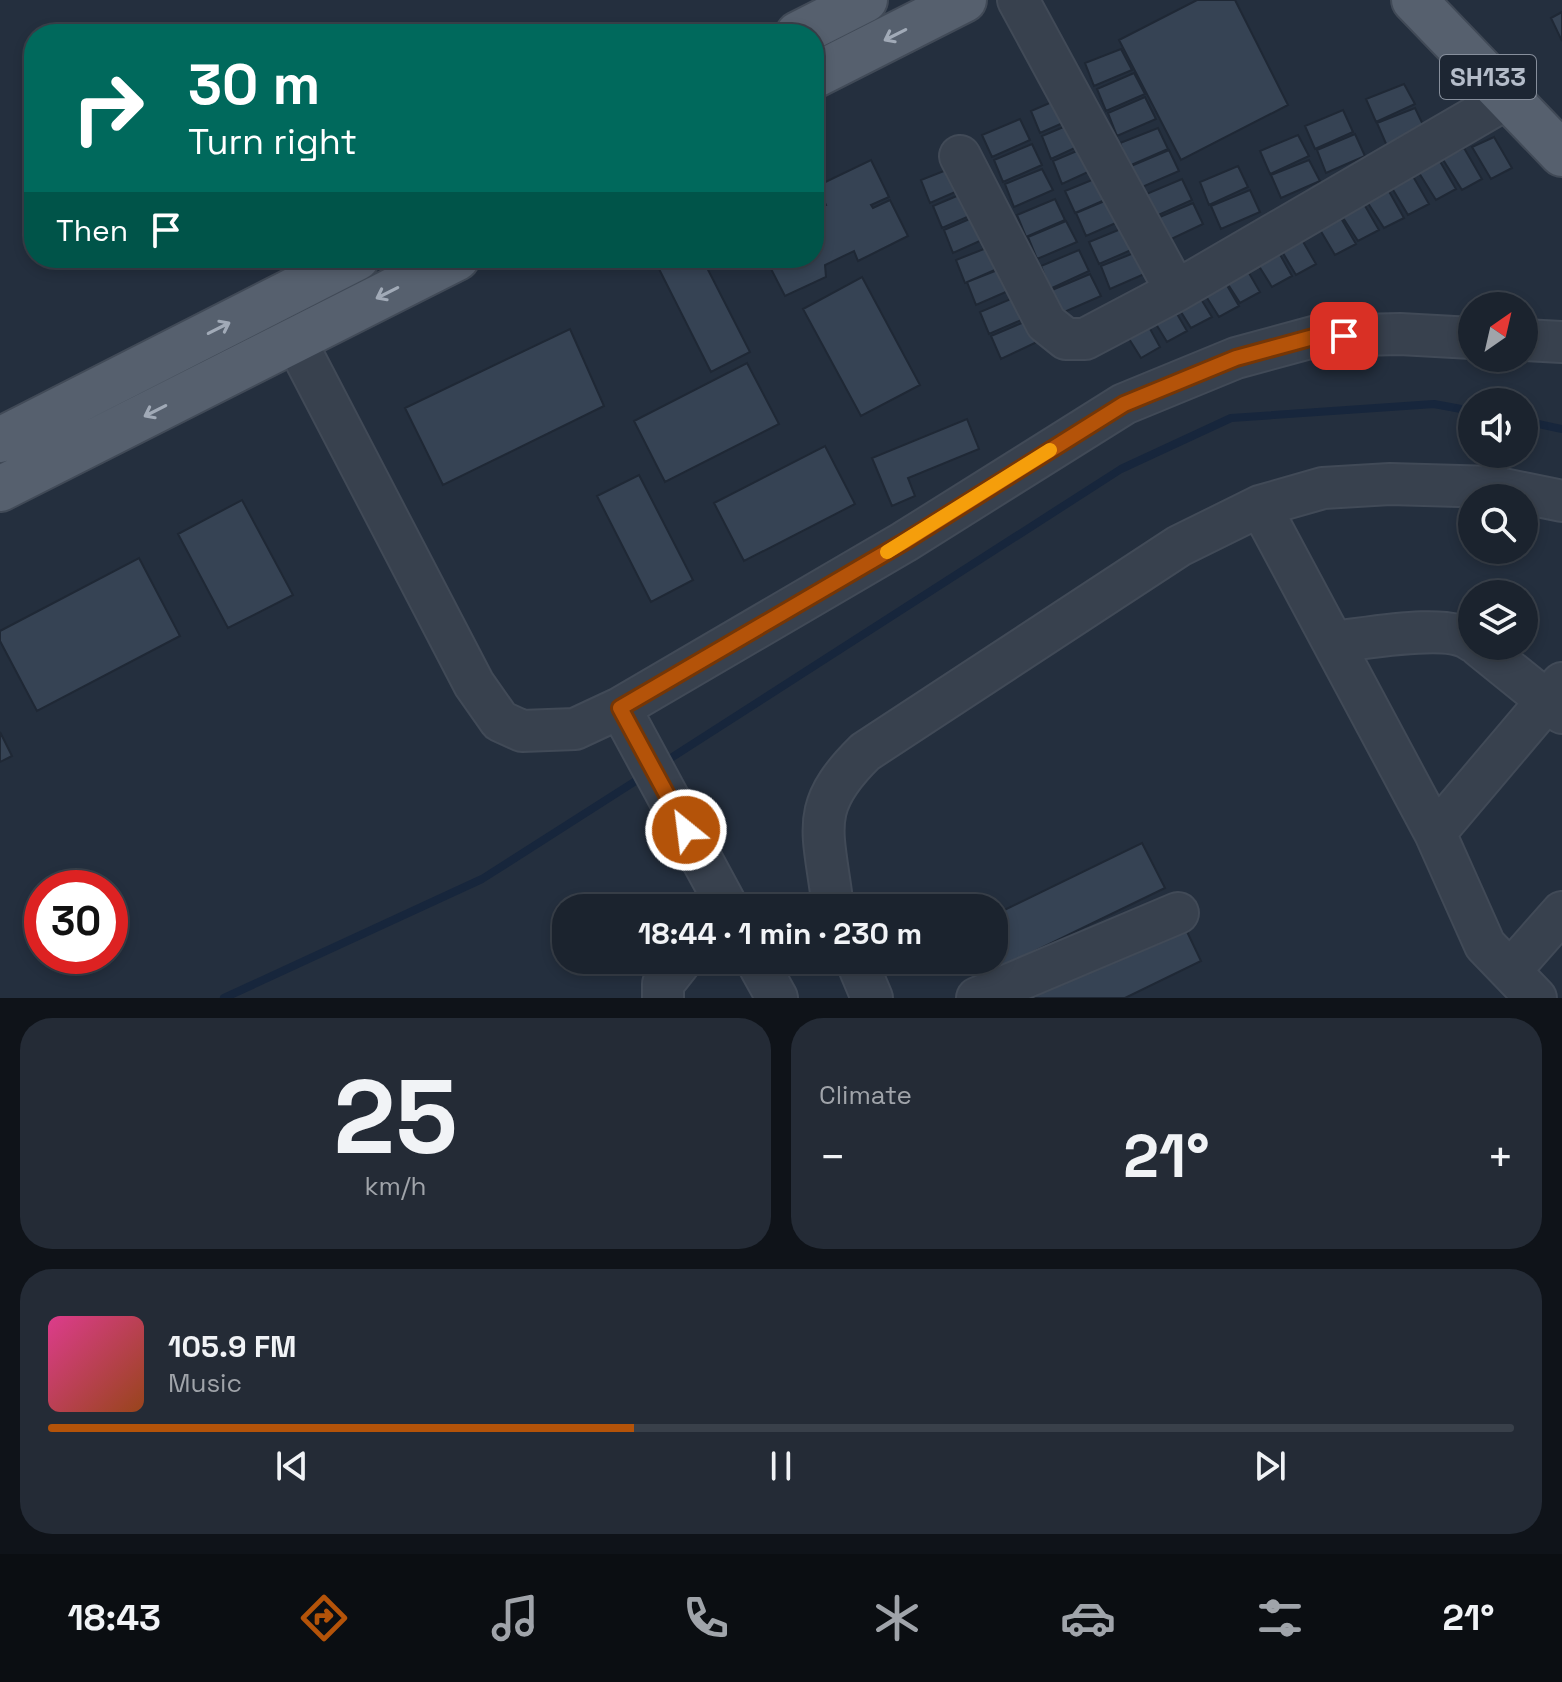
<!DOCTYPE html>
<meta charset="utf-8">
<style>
body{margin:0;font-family:"Space Grotesk",sans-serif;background:#242b36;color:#f1f3f6;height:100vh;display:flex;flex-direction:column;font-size:30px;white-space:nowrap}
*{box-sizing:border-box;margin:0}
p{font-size:26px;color:#a0a4aa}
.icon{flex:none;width:44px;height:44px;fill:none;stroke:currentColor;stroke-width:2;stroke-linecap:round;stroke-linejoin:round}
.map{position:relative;height:998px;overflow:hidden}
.panel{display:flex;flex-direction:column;gap:20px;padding:20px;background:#0f1319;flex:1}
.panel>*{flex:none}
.banner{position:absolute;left:24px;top:24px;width:800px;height:244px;border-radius:32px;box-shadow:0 4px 12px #0003,0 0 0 2px #39404a;background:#00695c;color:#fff;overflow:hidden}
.needle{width:52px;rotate:34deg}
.tools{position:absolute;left:1458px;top:292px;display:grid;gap:16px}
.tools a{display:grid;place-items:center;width:80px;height:80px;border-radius:50%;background:#1b232e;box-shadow:0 4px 12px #0003,0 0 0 2px #39404a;font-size:40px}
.speed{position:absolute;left:24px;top:870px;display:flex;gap:16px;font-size:40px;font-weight:700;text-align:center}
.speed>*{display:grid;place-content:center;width:104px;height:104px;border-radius:50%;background:#1b232e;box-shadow:0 4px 12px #0003,0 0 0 2px #39404a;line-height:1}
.speed .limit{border:12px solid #d22;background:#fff;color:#111}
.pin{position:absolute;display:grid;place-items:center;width:68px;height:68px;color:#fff;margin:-34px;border-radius:16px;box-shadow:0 4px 12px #0006}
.me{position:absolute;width:88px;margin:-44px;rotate:331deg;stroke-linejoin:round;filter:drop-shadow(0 0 6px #0008)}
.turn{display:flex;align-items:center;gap:28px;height:168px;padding:0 32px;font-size:36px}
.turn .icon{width:104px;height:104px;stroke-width:2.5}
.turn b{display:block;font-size:56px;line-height:68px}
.then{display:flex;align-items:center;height:76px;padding:0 32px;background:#0003;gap:16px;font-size:30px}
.big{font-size:60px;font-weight:800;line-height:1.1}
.panel .tile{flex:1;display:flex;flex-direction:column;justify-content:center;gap:12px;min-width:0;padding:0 28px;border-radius:32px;background:#242b36}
.panel .dial{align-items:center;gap:0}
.dial b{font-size:104px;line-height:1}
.song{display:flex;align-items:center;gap:24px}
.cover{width:96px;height:96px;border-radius:12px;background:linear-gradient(135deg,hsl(330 70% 55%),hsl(20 70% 35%))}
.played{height:8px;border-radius:4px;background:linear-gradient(90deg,#b45309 40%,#39404a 40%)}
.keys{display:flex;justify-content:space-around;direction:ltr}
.heat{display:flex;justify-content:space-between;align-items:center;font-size:44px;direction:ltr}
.panel .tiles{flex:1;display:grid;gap:20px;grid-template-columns:1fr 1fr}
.tile:last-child{grid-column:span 2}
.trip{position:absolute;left:552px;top:894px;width:456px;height:80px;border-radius:32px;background:#1b232e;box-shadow:0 4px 12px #0003,0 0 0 2px #39404a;font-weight:800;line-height:80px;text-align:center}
.menu{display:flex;height:128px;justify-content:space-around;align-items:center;background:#0b0e12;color:#a0a4aa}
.menu .icon{width:56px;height:56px}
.menu .on{color:#b45309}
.menu b{font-size:36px;color:#f1f3f6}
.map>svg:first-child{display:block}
</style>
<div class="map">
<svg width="1562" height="998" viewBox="0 0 1562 998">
<rect width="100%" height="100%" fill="#242f3e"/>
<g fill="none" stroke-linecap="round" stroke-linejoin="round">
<path stroke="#17263c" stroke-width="8" d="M1524 421 1562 429
M663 763 1121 469 1231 418 1434 404 1472 411
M224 998 482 879 645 775"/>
</g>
<path fill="#364354" stroke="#1f2835" stroke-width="2" d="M1197 0H1235L1288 105 1181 160 1119 40Z
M1562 12V41L1551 18Z
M1121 49 1132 70 1094 86 1085 63Z
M1134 73 1145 94 1106 111 1097 89Z
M1404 84 1415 104 1376 122 1366 99Z
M1068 95 1079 116 1040 133 1031 111Z
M1145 97 1156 119 1117 136 1108 113Z
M1415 108 1425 129 1387 146 1377 123Z
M1343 110 1353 132 1315 149 1305 126Z
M1020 119 1030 140 992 157 982 135Z
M1080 120 1090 141 1051 159 1042 136Z
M1158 128 1168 149 1129 166 1120 143Z
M1355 134 1365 156 1326 173 1317 150Z
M1298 135 1309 156 1270 174 1260 151Z
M1494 137 1512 168 1491 179 1472 147Z
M1032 144 1042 165 1003 182 994 160Z
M1091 145 1101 166 1062 184 1053 161Z
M1464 148 1482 179 1462 190 1442 158Z
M1169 150 1179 171 1140 188 1131 166Z
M1438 158 1456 189 1436 200 1416 168Z
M871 160 889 197 871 205 873 208 890 200 908 236 858 261 854 251 825 265 826 277 785 296 771 269 784 262 782 258H814V211L826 205 817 186Z
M1309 160 1320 181 1281 198 1271 175Z
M959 165 969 186 930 203 921 180Z
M1238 166 1248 187 1209 205 1200 182Z
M1042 169 1053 190 1014 207 1005 184Z
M1411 173 1429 204 1408 215 1389 183Z
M1104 175 1114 196 1075 213 1065 191Z
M1182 179 1192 200 1154 217 1144 195Z
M1386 186 1404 218 1384 228 1364 197Z
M971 190 981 211 942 228 933 206Z
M1250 190 1260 212 1221 229 1211 206Z
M1114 197 1125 219 1086 236 1076 213Z
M1055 199 1065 220 1026 237 1017 215Z
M1361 199 1379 230 1358 241 1338 210Z
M1193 203 1203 224 1165 242 1155 219Z
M1338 213 1356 244 1335 255 1316 223Z
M981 214 991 236 953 253 944 230Z
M1066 221 1077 242 1037 259 1028 237Z
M1128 226 1138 247 1099 264 1089 242Z
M1298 233 1316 264 1296 275 1277 243Z
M1274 244 1292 276 1272 287 1252 255Z
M994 245 1004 266 965 283 956 260Z
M1079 250 1089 271 1050 289 1041 266Z
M1139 251 1149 272 1110 289 1101 266Z
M672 258H702L750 352 711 372 657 265Z
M1242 261 1260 292 1240 303 1220 272Z
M1005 267 1015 288 976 305 967 282Z
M1090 274 1101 296 1062 313 1052 290Z
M1221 275 1239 306 1219 317 1199 285Z
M862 277 920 385 861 416 803 309Z
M1193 286 1212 317 1191 328 1171 296Z
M1018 296 1028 317 989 334 980 312Z
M1169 300 1187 331 1167 342 1148 311Z
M1143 316 1160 347 1141 358 1121 326Z
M1029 320 1039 341 1001 359 991 336Z
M570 329 604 406 443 485 405 408Z
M747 363 779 424 665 482 634 421Z
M967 419 979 449 908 478 915 496 892 506 872 458Z
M825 446 855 504 744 561 714 503Z
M639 475 693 580 651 602 597 496Z
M242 500 293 595 228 628 178 534Z
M139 558 180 636 37 711 0 641V631Z
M0 732 12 756 0 762Z
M1142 843 1165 888 979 978 970 960H994V915Z
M1181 919 1201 961 1125 998H1018Z"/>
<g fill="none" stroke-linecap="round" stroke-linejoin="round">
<defs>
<path id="minor" d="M1018 0 1176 291
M960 156 1046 323 1066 339H1085L1176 291 1508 98
M295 340 474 684 500 721 522 731 575 729 620 708 904 542 1124 404 1236 358 1317 336 1400 334 1472 338
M1524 340 1562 342
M1260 506 1435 833 1485 945 1536 998
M1333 642C1365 639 1447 622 1472 641
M1479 646 1562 713
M620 708 728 908
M1435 833 1562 683
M835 908 832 900C823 829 809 807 865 752L1179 546 1260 506 1323 488 1390 484 1494 487 1562 501
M756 960 777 998
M856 960 872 998
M1510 971 1562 912
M663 998V984L682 960
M977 998 1178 913"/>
<path id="major" d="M1414 0 1562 154
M798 34 865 0
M814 76 964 0
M0 440 357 258
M0 489 457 258"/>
</defs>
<use href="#minor" stroke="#414a57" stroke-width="44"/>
<use href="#major" stroke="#414a57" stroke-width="48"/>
<use href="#minor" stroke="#38414e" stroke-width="40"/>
<use href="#major" stroke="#56606e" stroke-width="44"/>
</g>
<defs><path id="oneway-shaft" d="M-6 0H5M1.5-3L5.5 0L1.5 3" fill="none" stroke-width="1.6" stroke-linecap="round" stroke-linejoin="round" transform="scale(2)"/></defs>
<g stroke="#a1aab7">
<use href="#oneway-shaft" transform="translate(895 35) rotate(153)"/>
<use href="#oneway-shaft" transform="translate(387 293) rotate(153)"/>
<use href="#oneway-shaft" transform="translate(219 328) rotate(-27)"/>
<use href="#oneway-shaft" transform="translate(155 411) rotate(153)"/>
</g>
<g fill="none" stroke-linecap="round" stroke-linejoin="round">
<defs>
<path id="route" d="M686 830 620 708 904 542 1124 404 1236 358 1317 336H1344"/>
</defs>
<use href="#route" stroke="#753606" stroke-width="20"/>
<use href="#route" stroke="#b45309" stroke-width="14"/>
<path stroke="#f59e0b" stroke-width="14" d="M887 552 1050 450"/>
</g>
<g text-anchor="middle" stroke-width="8" stroke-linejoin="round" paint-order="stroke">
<rect fill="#1d2633" stroke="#878f9c" stroke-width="2" x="1440" y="55" width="96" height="44" rx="6"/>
<g font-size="26" font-weight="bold" fill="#b4bcc9">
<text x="1488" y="86">SH133</text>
</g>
</g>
</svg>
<div class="tools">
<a><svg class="needle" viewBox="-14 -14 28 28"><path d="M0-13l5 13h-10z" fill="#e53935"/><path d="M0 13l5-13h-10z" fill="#a0a4aa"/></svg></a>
<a><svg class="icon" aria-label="sound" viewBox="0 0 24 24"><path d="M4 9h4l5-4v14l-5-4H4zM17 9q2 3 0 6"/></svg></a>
<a><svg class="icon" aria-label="search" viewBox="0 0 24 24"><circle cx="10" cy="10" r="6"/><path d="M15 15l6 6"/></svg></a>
<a><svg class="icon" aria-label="layers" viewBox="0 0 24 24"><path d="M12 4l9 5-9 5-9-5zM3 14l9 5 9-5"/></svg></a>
</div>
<div class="speed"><div class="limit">30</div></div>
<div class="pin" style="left:1344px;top:336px;background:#d93025"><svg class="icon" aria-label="arrive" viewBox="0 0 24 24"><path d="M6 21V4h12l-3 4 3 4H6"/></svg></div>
<svg class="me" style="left:686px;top:830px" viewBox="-20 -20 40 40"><circle r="17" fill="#b45309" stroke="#fff" stroke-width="3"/><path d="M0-11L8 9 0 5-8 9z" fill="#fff"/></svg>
<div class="trip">18:44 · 1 min · 230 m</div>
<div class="banner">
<div class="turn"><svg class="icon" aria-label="right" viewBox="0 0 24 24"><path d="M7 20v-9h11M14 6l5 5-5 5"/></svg><div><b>30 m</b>Turn right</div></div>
<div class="then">Then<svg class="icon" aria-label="arrive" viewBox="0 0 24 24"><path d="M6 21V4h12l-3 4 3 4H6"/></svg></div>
</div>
</div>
<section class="panel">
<div class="tiles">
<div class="tile dial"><b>25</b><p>km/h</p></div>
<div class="tile"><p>Climate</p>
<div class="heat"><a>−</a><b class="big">21°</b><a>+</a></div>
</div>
<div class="tile">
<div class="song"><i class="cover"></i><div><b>105.9 FM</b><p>Music</p></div></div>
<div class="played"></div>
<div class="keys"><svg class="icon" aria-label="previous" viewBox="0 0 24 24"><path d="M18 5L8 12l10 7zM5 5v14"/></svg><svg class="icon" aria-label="pause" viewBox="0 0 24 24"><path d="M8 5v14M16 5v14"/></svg><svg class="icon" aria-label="next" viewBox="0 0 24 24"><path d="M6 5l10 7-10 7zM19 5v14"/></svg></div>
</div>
</div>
</section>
<nav class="menu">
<b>18:43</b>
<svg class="icon on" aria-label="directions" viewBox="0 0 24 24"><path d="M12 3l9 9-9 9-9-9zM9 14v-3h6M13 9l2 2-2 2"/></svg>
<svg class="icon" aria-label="music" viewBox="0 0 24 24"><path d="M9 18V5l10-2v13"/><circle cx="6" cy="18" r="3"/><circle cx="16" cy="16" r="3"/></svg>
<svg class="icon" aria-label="phone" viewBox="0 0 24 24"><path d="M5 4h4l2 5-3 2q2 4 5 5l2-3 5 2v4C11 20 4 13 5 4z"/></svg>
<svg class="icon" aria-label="climate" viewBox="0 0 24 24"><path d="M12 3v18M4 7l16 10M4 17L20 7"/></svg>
<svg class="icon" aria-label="car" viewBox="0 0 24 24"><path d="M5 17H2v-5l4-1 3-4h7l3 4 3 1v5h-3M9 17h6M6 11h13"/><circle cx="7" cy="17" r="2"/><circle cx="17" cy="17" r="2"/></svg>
<svg class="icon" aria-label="filters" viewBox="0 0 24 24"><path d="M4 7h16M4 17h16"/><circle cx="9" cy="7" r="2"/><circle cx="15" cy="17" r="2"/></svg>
<b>21°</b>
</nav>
